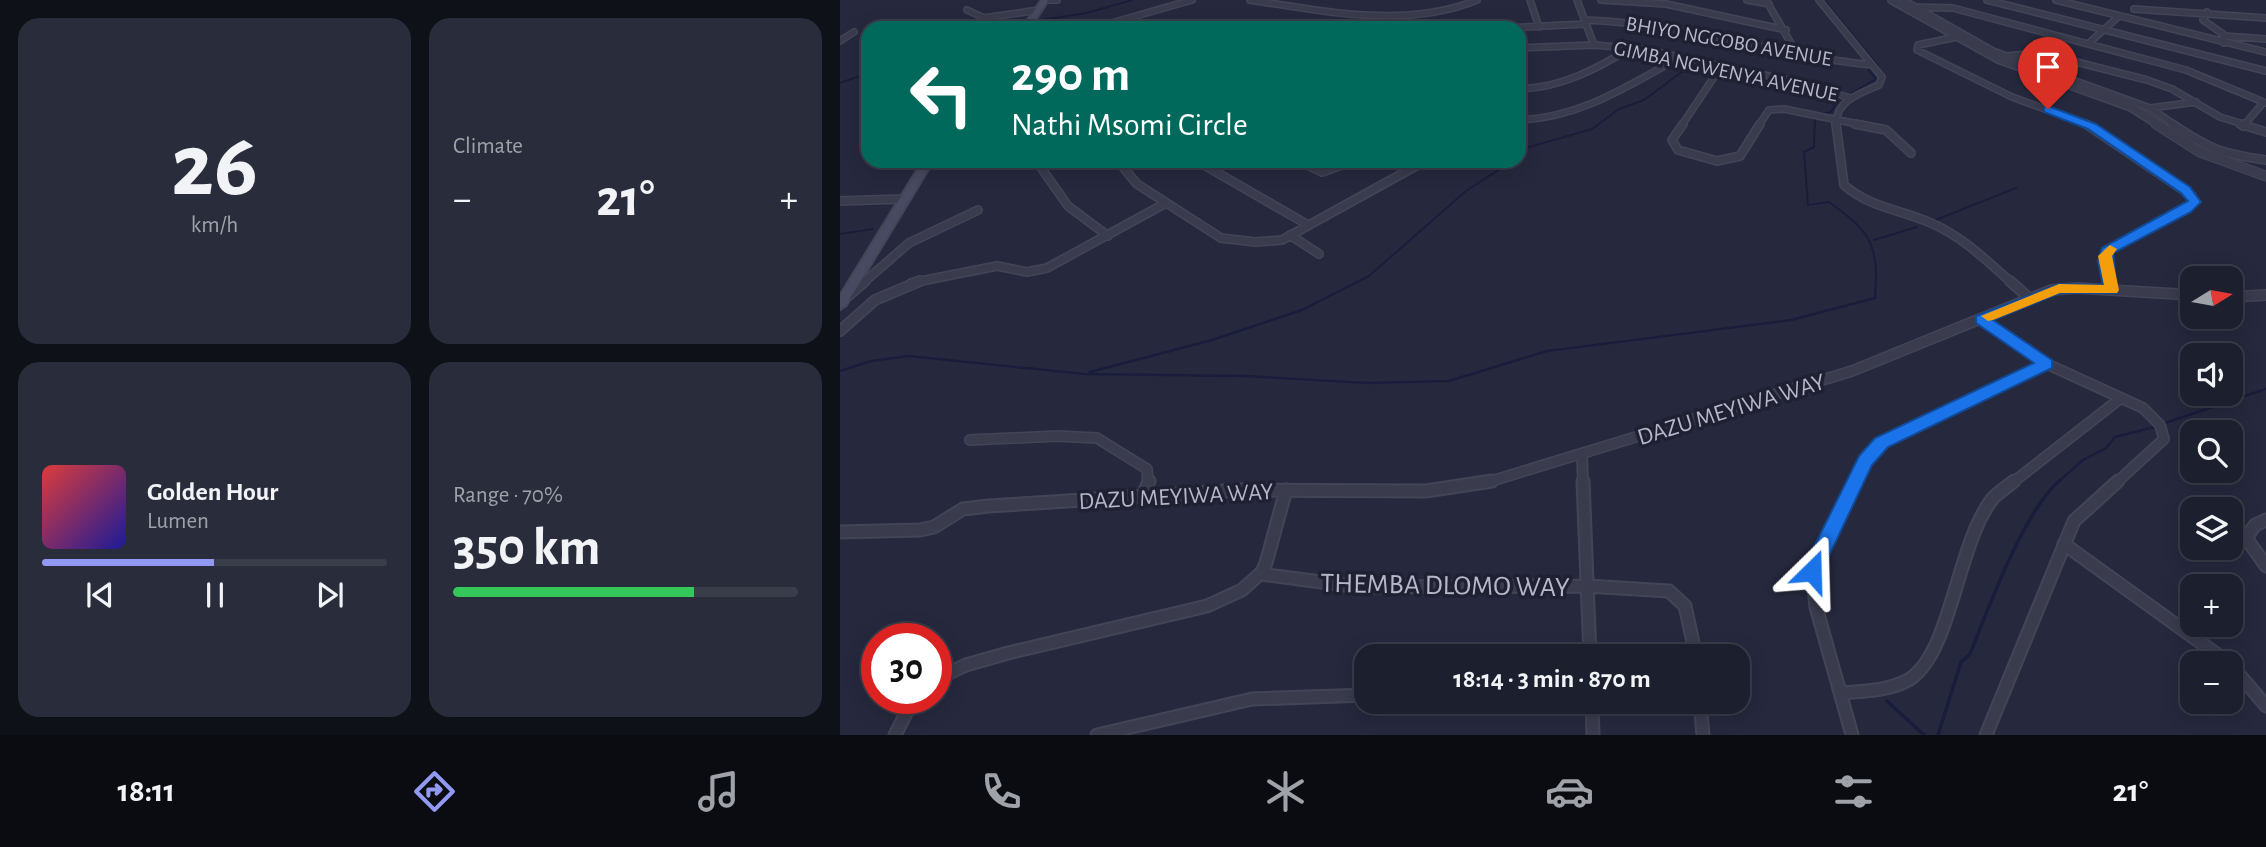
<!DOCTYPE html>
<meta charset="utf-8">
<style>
body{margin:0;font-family:"Alegreya Sans",sans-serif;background:#292c3a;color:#f1f3f6;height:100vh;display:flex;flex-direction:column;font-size:26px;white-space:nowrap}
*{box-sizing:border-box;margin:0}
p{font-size:23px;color:#a0a2aa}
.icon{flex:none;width:38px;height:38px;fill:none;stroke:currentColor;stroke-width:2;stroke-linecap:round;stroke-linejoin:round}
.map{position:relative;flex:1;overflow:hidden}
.sheet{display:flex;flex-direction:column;gap:18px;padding:18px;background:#0f1119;width:840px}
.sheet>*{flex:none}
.top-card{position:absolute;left:21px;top:21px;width:665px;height:147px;border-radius:21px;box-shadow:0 4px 18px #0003,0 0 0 2px #3a3d4a;background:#00695c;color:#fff;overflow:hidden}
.needle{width:46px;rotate:79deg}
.fabs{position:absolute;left:1340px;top:266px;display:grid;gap:14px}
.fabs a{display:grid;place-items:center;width:63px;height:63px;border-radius:14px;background:#1c1f2e;box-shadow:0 4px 18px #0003,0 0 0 2px #3a3d4a;font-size:35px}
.speed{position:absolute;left:21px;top:623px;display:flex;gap:14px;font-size:35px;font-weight:700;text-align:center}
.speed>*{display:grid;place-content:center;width:91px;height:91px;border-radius:50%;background:#1c1f2e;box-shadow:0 4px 18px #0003,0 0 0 2px #3a3d4a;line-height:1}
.speed .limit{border:10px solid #d22;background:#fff;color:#111}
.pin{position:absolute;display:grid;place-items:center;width:60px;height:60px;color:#fff;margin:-72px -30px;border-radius:50% 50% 50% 0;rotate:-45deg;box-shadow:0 0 7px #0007}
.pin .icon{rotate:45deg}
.me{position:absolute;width:77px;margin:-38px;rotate:22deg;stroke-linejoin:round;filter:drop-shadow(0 0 5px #0008)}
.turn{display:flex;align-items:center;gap:24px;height:147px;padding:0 35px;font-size:32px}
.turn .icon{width:91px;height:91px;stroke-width:2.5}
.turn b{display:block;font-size:49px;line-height:60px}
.big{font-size:52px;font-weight:600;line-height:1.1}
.sheet .card{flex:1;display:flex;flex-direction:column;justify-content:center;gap:10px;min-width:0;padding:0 24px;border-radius:21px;background:#292c3a}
.sheet .dial{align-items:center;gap:0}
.dial b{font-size:91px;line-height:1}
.song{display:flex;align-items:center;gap:21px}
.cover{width:84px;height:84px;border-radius:10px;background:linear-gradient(135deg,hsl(0 70% 55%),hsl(240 70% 35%))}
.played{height:7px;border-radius:4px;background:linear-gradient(90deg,#9199f3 50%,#3a3d4a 50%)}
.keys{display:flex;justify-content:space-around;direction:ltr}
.heat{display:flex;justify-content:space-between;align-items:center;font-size:38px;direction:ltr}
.charge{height:10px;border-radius:5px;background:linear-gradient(90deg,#34c759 70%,#3a3d4a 0)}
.sheet .tiles{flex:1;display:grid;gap:18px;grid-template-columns:repeat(2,1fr)}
.trip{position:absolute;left:514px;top:644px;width:396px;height:70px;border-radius:21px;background:#1c1f2e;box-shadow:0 4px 18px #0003,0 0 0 2px #3a3d4a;font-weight:600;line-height:70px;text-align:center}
.dock{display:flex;height:112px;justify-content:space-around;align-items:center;background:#0b0c12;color:#a0a2aa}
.dock .icon{width:49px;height:49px}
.dock .active{color:#9199f3}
.dock b{font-size:32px;color:#f1f3f6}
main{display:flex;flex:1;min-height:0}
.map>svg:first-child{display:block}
</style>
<main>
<section class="sheet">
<div class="tiles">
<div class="card dial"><b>26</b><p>km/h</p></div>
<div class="card"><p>Climate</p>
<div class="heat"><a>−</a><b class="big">21°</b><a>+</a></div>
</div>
<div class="card">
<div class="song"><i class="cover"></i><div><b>Golden Hour</b><p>Lumen</p></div></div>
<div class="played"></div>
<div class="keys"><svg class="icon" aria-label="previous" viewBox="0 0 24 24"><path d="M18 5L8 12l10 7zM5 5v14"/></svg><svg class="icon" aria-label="pause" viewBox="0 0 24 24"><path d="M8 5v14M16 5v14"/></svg><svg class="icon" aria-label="next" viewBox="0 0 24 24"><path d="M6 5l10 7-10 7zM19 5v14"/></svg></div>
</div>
<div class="card"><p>Range · 70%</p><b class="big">350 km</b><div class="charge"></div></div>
</div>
</section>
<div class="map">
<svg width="1426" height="735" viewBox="0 0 1426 735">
<rect width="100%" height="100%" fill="#26293e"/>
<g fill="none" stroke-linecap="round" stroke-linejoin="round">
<path stroke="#191d3b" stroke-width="2" d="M984 0 1039 67
M201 20 247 13 292 0
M166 28 186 20
M0 83 28 73
M1012 93 1036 79 1028 69
M981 114 991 112 998 99
M975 118 974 147 964 152 968 205 989 202C1023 227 1038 239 1036 283
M679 150 752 129 779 109 804 100 851 65
M1093 221 1176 188
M0 234 33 229
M1034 240 1077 227
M515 283 529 276 626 191 672 161"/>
<path stroke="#191d3b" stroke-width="2.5" d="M0 371 31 361 69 356 245 374 405 376 527 383 609 381 707 351 951 320 1035 298 1036 281
M250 372 372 340 462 310 519 281
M1325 423 1426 389
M1217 483 1243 460 1266 448 1275 437 1314 427"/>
<path stroke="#191d3b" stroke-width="3.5" d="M1047 701 1084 735
M1098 735 1121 662 1130 654C1149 607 1183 513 1219 481"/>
<defs>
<path id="minor-far3" d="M208 0H217
M410 0C483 11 567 29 637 0
M690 0 699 27
M737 0 754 45
M761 0 826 4 946 30
M907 0 929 4
M926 0 957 54
M979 0 1042 77 1039 85C1021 93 994 101 997 125
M1063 0 1153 51 1310 108 1335 125
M1147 0 1426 71
M1216 0 1426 52
M1075 7 1113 8 1346 70 1426 103
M1294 9 1426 18
M127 10 144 18 199 10
M1367 12 1363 20 1383 34 1384 43
M745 20C843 23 935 55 1032 65
M254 28 352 0
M666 28 746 24
M1384 36 1426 39
M1117 37 1078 45 1077 50 1172 97 1249 125
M0 41 14 32
M1248 44 1279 16
M679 48 754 45 802 49 962 83 1010 98
M1167 56 1201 53 1307 80 1332 89 1380 117 1406 125
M679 57 680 65
M679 89C721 88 757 69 792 47
M1310 108 1356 102
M679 120C740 118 787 86 839 58
M842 125 880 68
M919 125 929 110 944 109 1023 125
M1404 125 1423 103"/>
<path id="minor-far2" d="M843 124 832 140 838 150 877 161 900 156 920 124
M996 124 1004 185C1030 208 1063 210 1093 224 1123 237 1148 262 1172 283
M1015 124 1046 130 1071 153
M1246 124 1352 196 1355 202 1267 251 1265 261 1270 283
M1332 124C1369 149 1382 154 1426 160
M1400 124 1426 132
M1403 126 1405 124
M278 161 297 184 381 238 415 242 442 240 585 161
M357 161 468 225
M459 161 482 172 513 161
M202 169 228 206 268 236
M0 201 63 199
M450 235 479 254
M23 283 69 243 138 210
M71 283 157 266 187 272 207 268 326 203"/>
<path id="minor-far1" d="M1170 281 1189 298
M1270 281 1272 290
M9 295 25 281
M1391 297 1426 295
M1141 319 1207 364 1303 408 1320 425 1324 439 1276 483
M0 331 35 300 80 281
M130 440 218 436 257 438 307 469 308 483
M742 455 743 483
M645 483 1012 371 1211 290 1237 288 1353 295
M1014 483 1025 461 1050 437 1207 364
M1172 483 1281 398"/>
<path id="minor" d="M743 481 750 656
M303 496 309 481
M1426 520 1415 525 1406 538 1426 566
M0 532 80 530 94 527 123 509 149 506 400 490 586 491 652 481
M1224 544 1389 663
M421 574 519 587 747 586 829 591 845 606 856 656
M1391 665 1426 706
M96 679 126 665 168 653 367 606 402 590 422 572 426 563 446 490
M1001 693C1023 691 1050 691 1070 679 1112 651 1117 543 1153 498 1159 492 1168 486 1174 481
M752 702 753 735
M860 702 863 735
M55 735 74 698
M257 735 412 699 527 695
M1012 735 976 607 972 571 1015 481
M1146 735 1234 521 1278 481"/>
<path id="tertiary-far1" d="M1052 0 1158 59 1291 107 1319 125"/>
<path id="tertiary" d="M1316 124 1360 152 1426 176"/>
<path id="secondary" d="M202 0H208L190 28H182Z
M83 161H93L6 305 0 309V296Z"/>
</defs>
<use href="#minor-far3" stroke="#434557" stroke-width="8"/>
<use href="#minor-far2" stroke="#434557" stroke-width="10"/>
<use href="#minor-far1" stroke="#434557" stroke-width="12"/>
<use href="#minor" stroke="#434557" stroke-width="15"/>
<use href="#tertiary-far1" stroke="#434557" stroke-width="10"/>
<use href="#tertiary" stroke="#434557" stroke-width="11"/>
<use href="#secondary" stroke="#434557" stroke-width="4"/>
<use href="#minor-far3" stroke="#3a3c4e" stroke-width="5"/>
<use href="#minor-far2" stroke="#3a3c4e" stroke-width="7"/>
<use href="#minor-far1" stroke="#3a3c4e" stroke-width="9"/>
<use href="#minor" stroke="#3a3c4e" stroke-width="11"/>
<use href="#tertiary-far1" stroke="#3a3c4e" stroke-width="7"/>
<use href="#tertiary" stroke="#3a3c4e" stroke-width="9"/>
<use href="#secondary" fill="#484a61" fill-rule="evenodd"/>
</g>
<path fill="#1a73e8" stroke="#114b97" stroke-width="2" d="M1208 106 1256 124 1350 187 1361 202 1351 212 1273 253 1277 293H1220L1153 320 1212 360V368L1048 447 1032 465 979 577 972 580 965 577 962 571 1019 456 1035 438 1194 363 1136 323V316L1219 284 1263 285 1258 261 1262 248 1348 201 1341 193 1248 129 1204 112V107Z"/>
<path fill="#f59e0b" d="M1270 245 1277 249 1272 256 1279 290 1277 293H1220L1153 320 1148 321 1141 316 1219 284 1264 285 1258 256Z"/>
<g text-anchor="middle" stroke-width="7" stroke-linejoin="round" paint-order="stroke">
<g font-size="21" fill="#b6b7c9" stroke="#1f2133">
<text transform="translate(889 41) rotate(10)" y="7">BHIYO NGCOBO AVENUE</text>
<text transform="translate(886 71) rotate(12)" y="7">GIMBA NGWENYA AVENUE</text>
</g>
<g font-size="24" fill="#b6b7c9" stroke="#1f2133">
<text transform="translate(891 409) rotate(-17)" y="8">DAZU MEYIWA WAY</text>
<text transform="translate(336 496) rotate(-3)" y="8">DAZU MEYIWA WAY</text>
</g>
<g font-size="28" fill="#b6b7c9" stroke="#1f2133">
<text transform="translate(605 584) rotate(1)" y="10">THEMBA DLOMO WAY</text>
</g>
</g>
</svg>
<div class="fabs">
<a><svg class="needle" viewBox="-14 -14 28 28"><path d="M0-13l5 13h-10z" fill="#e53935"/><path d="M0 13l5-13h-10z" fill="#a0a2aa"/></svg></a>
<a><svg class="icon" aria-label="sound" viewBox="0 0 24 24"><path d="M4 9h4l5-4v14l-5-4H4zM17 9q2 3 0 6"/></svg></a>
<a><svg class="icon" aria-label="search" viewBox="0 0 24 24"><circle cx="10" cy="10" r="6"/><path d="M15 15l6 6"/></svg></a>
<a><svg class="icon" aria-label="layers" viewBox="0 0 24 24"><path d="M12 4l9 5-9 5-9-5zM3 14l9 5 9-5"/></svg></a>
<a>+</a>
<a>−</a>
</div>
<div class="speed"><div class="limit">30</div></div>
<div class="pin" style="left:1208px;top:109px;background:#d93025"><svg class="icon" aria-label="arrive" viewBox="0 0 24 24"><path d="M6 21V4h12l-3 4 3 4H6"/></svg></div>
<svg class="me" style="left:972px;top:571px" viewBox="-20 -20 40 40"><path d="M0-17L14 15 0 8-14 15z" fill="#1a73e8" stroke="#fff" stroke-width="4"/></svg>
<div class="trip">18:14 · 3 min · 870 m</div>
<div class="top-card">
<div class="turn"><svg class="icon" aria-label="left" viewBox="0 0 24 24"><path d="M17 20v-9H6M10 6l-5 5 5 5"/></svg><div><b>290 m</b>Nathi Msomi Circle</div></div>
</div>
</div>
</main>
<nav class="dock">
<b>18:11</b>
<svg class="icon active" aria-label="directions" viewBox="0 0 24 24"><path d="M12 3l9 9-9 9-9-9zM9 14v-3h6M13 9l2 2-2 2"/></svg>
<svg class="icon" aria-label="music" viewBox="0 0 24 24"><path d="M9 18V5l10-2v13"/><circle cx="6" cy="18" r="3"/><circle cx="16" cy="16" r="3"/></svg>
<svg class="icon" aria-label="phone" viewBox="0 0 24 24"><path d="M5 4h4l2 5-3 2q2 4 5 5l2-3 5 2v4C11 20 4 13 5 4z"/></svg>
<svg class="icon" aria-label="climate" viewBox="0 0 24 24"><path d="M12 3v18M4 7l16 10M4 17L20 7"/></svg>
<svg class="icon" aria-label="car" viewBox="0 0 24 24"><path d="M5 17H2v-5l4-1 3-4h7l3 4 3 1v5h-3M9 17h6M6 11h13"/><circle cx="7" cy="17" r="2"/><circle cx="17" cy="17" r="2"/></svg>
<svg class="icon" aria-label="filters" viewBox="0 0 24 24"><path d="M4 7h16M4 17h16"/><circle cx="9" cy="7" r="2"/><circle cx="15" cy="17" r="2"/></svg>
<b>21°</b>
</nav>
